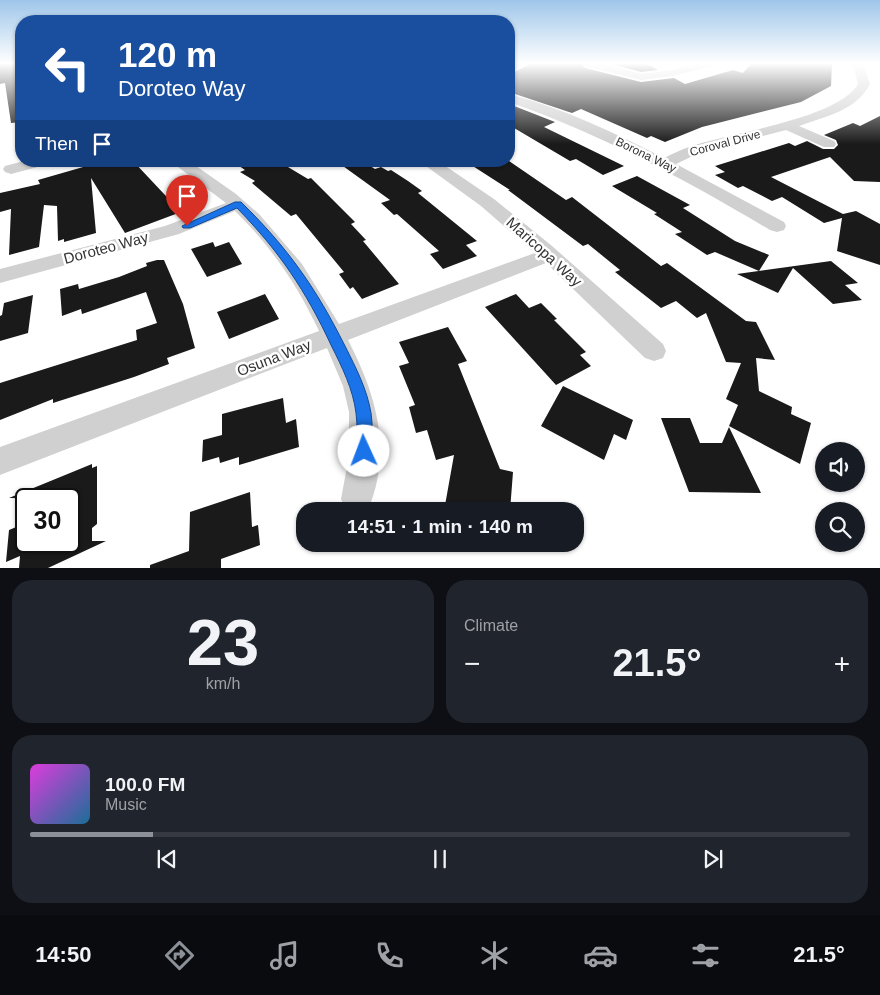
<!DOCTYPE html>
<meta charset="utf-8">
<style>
body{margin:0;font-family:Helvetica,sans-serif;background:#20242c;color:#f1f3f6;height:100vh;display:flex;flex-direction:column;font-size:19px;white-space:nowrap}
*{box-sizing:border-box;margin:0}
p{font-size:16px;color:#9ea1a6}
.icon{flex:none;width:28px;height:28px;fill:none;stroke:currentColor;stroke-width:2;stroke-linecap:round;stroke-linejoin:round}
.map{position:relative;height:568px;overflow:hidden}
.details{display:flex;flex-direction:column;gap:12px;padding:12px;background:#0d0f14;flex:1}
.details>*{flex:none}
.top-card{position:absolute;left:15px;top:15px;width:500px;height:152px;border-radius:20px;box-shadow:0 1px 4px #0004;background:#1a4fa0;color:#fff;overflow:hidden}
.buttons{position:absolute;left:815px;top:442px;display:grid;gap:10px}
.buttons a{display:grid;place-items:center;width:50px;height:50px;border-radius:50%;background:#171b24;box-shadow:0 1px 4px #0004;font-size:25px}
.speed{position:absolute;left:15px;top:488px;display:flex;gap:10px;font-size:25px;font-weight:700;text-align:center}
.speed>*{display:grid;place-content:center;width:65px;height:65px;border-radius:50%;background:#171b24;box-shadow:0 1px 4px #0004;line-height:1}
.speed .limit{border:2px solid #111;border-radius:8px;background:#fff;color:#111}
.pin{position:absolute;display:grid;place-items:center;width:42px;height:42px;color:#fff;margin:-51px -21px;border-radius:50% 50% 50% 0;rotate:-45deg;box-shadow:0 0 5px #0007}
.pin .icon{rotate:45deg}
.me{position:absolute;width:55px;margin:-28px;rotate:358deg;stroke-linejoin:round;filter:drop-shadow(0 0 4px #0008)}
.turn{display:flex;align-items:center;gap:18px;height:105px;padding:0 20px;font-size:22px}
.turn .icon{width:65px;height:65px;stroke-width:2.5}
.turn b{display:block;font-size:35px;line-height:42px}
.then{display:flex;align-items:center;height:48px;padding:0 20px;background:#0003;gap:10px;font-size:19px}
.big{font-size:38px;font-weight:800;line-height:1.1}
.details .card{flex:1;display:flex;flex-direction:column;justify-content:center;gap:8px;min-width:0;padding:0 18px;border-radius:20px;background:#20242c}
.details .dial{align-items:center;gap:0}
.dial b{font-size:65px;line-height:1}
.song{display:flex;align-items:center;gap:15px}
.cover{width:60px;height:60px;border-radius:8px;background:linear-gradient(135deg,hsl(300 70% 55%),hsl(200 70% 35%))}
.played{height:5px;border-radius:2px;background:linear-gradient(90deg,#8c9099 15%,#363941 15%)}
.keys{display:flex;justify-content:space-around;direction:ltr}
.heat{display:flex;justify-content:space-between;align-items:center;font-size:28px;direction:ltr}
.details .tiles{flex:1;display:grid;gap:12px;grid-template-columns:1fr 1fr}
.card:last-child{grid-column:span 2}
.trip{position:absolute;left:296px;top:502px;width:288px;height:50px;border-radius:20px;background:#171b24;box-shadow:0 1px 4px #0004;font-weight:800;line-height:50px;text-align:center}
.tab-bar{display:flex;height:80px;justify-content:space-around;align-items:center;background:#090b0e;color:#9ea1a6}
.tab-bar .icon{width:35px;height:35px}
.tab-bar .active{color:#8c9099}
.tab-bar b{font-size:22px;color:#f1f3f6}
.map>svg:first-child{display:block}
</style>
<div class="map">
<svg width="880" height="568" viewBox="0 0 880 568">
<rect width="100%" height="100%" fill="#fff"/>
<path fill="#1a1a1a" d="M0 64H21V122L11 123 5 83 0 84Z
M530 64H582L585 68 641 82 674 78 685 84 733 70 743 73 751 64H832L831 86 801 102 702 127 665 142 651 136 647 138 581 109 572 113 509 92V75Z
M611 64H647L658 70 641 72Z
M509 104 555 122 544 127 624 166 603 175 576 159 570 161 509 125Z
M880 116V182L854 181 830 157 771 177 843 214 856 211 880 224V265L837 251 842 218 824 223 782 197 772 201 743 186 738 188 715 175 725 172 715 166 789 143 795 146 807 141 823 149H834L838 145 836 140 824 135 853 123 860 126Z
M104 161H133L181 212 125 233 91 178 96 233 64 242V239L58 241 57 206 44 205 39 247 9 255 11 209 0 212V193L40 184 38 180Z
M232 161H278L308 179 311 178 355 222 351 224 366 240 363 241 399 284 362 299 353 287 350 289 339 274 344 272 296 214 291 216 252 183 255 181 240 172 245 170Z
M336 161H362L375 169 381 167 388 171 391 170 408 181 422 191 418 193 477 241 466 245 477 256 443 269 430 254 439 251 397 214 394 215 381 203 390 200Z
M465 161H509L566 200 572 197 661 266 667 263 746 321 756 322 775 360 756 358 759 391 792 407 791 414 811 423 800 464 729 426 738 405 726 399 741 363 726 362 706 313 697 318 676 301 661 308 615 272 620 270 588 244 583 246 508 190H510Z
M637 176 690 205 683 208 735 241 769 255 759 271 715 252 707 255 675 234 682 232 654 214 657 213 612 186Z
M213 242 215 247 229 242 242 264 207 277 191 249Z
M157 260H164L183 304 195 348 167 358 169 364 134 377 53 403V399L0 420V383L137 340 136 330 157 323 146 292 82 314 81 309 62 316 60 289 78 284 79 289 119 277 147 266 146 263Z
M831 261 858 283 845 285 862 300 833 304 793 268 778 293 737 274Z
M265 294 279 319 229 339 217 312Z
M516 294 529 308 541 303 557 319 554 320 586 352 580 355 591 366 556 385 485 307Z
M33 295 28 333 0 341V316L2 315 4 303Z
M448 327 467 361 458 364 500 469 513 472 510 511H444L454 455 436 460 427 430 416 433 409 407 415 405 399 366 409 363 399 342Z
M563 386 633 420 626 440 614 434 604 460 541 426Z
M283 398 286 423 296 419 299 447 239 465V457L220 463 219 457 202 462 203 440 222 435V414Z
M661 418H690L700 443H722L729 427 761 493 689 492Z
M92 464V468L97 466V524L92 528V541H106L48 568H19L20 556 6 562 9 530 26 523V541H69V499L9 498Z
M250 492 252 527 258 525 260 545 221 559V568H150V565L189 551 190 512Z"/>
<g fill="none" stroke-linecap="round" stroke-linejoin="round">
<path fill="#d0d0d0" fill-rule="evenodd" d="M584 64H603L641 74 673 70 695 64H714L713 66 673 76 641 80 585 66Z
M853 64H863L870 84C856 111 826 116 799 126L834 141 836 144 834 147H824L786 130 699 153 676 164 784 222 786 226 784 230 777 232 770 230C686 180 601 134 509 102V94C563 108 615 133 664 158 672 154 680 150 689 147 728 133 838 119 858 84Z
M24 161H52L49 164 11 174 5 172 3 169 5 166Z
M170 161H189L236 194 259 214 302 264 339 324 535 253 481 206 419 161H438L494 199 552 246 663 344 666 351 663 358 654 361 645 358 546 263 348 340C376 394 393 450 368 510L366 511 346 510 341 499 349 456V412L343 386 327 348 0 475V447L319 331C298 286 271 246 235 211L179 234 0 283V269L165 226 226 203Z"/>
</g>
<linearGradient id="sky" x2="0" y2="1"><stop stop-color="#9ec6ea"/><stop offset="0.44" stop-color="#fff"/><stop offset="1" stop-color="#fff" stop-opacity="0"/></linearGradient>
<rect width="880" height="144" fill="url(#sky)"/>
<path fill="#1a73e8" stroke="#114b97" d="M235 202H241C288 248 316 288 345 346 356 368 367 389 371 413 373 426 372 439 372 451L370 457 364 459 359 457 357 451C356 439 358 426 356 413 353 389 342 367 331 345 306 291 279 251 237 208L190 228H183L182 226Z"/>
<g text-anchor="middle" stroke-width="5" stroke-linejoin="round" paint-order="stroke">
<g font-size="12" fill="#333" stroke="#fff">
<text transform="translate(725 143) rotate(-15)" y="4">Coroval Drive</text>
<text transform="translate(646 155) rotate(26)" y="4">Borona Way</text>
</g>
<g font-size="15" fill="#333" stroke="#fff">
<text transform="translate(106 248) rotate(-15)" y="5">Doroteo Way</text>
<text transform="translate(544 252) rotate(42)" y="5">Maricopa Way</text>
<text transform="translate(274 358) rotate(-21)" y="5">Osuna Way</text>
</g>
</g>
</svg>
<div class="buttons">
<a><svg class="icon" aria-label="sound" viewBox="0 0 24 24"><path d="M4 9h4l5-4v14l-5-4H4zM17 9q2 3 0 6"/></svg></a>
<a><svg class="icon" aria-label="search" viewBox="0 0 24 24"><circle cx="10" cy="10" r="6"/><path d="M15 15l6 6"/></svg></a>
</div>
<div class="speed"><div class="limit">30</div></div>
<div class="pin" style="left:187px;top:226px;background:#d93025"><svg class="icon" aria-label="arrive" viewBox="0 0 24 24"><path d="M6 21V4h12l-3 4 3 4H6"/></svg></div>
<svg class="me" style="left:364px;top:451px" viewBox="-20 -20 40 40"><circle r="19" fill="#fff"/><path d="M0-13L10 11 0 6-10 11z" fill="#1a73e8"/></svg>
<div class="trip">14:51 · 1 min · 140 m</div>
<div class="top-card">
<div class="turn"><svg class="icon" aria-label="left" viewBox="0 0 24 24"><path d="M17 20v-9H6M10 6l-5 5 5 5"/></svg><div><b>120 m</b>Doroteo Way</div></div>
<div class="then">Then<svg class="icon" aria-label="arrive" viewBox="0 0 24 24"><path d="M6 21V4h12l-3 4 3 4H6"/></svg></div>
</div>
</div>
<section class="details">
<div class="tiles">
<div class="card dial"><b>23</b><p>km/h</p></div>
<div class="card"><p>Climate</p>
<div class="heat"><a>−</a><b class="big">21.5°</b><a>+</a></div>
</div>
<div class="card">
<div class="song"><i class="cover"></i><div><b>100.0 FM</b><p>Music</p></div></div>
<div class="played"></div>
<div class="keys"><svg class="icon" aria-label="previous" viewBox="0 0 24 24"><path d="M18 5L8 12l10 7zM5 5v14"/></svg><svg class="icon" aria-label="pause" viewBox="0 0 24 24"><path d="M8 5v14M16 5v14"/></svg><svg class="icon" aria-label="next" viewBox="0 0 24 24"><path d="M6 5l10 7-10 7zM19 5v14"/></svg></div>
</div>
</div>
</section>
<nav class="tab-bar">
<b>14:50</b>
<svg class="icon active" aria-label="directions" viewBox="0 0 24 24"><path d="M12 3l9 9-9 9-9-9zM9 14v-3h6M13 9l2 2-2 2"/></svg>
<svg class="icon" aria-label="music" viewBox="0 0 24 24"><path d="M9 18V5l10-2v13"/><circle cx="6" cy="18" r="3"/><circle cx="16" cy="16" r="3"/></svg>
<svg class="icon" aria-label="phone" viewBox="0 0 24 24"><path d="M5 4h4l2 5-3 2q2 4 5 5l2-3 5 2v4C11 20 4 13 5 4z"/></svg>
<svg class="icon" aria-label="climate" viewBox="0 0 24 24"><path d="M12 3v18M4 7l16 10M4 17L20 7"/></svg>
<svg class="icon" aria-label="car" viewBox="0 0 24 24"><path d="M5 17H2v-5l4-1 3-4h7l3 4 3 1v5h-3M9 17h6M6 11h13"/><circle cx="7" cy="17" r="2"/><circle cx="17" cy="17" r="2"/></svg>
<svg class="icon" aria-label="filters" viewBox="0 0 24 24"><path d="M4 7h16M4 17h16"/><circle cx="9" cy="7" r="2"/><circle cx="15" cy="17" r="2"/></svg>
<b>21.5°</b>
</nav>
